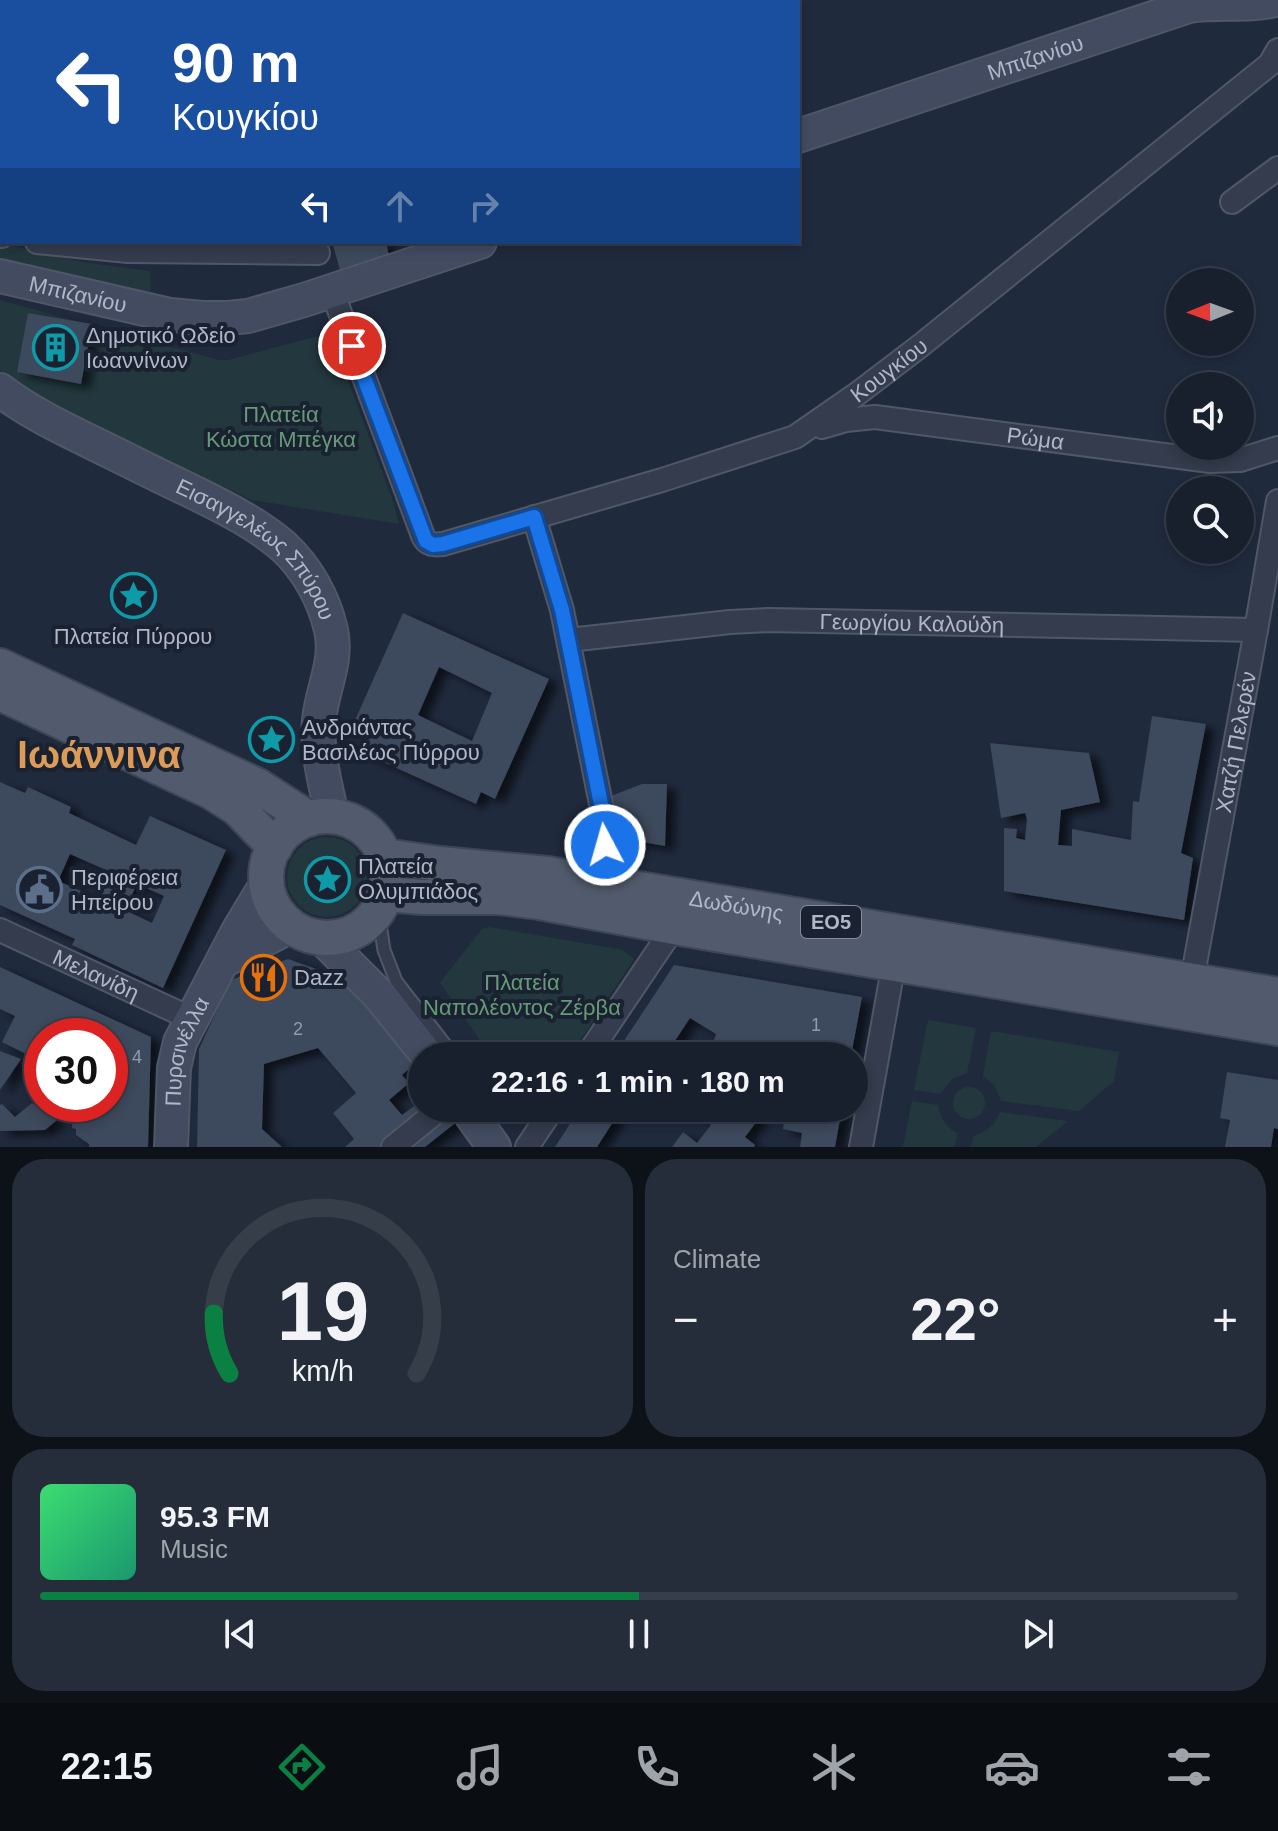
<!DOCTYPE html>
<meta charset="utf-8">
<style>
body{margin:0;font-family:Arial,sans-serif;background:#252d3a;color:#f1f3f6;height:100vh;display:flex;flex-direction:column;font-size:30px;white-space:nowrap}
*{box-sizing:border-box;margin:0}
p{font-size:26px;color:#9fa3aa}
.icon{flex:none;width:44px;height:44px;fill:none;stroke:currentColor;stroke-width:2;stroke-linecap:round;stroke-linejoin:round}
.map{position:relative;height:1147px;overflow:hidden}
.details{display:flex;flex-direction:column;gap:12px;padding:12px;background:#0d1219;flex:1}
.details>*{flex:none}
.guide{position:absolute;left:0px;top:0px;width:800px;height:244px;box-shadow:0 4px 12px #0003,0 0 0 2px #363e4a;background:#1a4fa0;color:#fff;overflow:hidden}
.needle{width:52px;rotate:269deg}
.controls{position:absolute;left:1166px;top:268px;display:grid;gap:16px}
.controls a{display:grid;place-items:center;width:88px;height:88px;border-radius:50%;background:#18202e;box-shadow:0 4px 12px #0003,0 0 0 2px #363e4a;font-size:40px}
.speed{position:absolute;left:24px;top:1018px;display:flex;gap:16px;font-size:40px;font-weight:700;text-align:center}
.speed>*{display:grid;place-content:center;width:104px;height:104px;border-radius:50%;background:#18202e;box-shadow:0 4px 12px #0003,0 0 0 2px #363e4a;line-height:1}
.speed .limit{border:12px solid #d22;background:#fff;color:#111}
.pin{position:absolute;display:grid;place-items:center;width:68px;height:68px;color:#fff;margin:-34px;border:4px solid #fff;border-radius:50%;box-shadow:0 2px 8px #0007}
.me{position:absolute;width:88px;margin:-44px;rotate:354deg;stroke-linejoin:round;filter:drop-shadow(0 0 6px #0008)}
.turn{display:flex;align-items:center;gap:28px;height:168px;padding:0 40px;font-size:36px}
.turn .icon{width:104px;height:104px;stroke-width:2.5}
.turn b{display:block;font-size:56px;line-height:68px}
.lanes{display:flex;align-items:center;height:76px;padding:0 40px;background:#0003;justify-content:center;gap:40px;direction:ltr}
.lanes .off{opacity:.35}
.big{font-size:60px;font-weight:800;line-height:1.1}
.details .card{flex:1;display:flex;flex-direction:column;justify-content:center;gap:12px;min-width:0;padding:0 28px;border-radius:32px;background:#252d3a}
.details .dial{align-items:center;gap:0}
.dial svg{height:208px;overflow:visible;fill:none;stroke:#363e4a;stroke-width:7;stroke-linecap:round;text-anchor:middle}
.dial text{fill:#f1f3f6;stroke:none}
.song{display:flex;align-items:center;gap:24px}
.cover{width:96px;height:96px;border-radius:12px;background:linear-gradient(135deg,hsl(140 70% 55%),hsl(160 70% 35%))}
.played{height:8px;border-radius:4px;background:linear-gradient(90deg,#0b8043 50%,#363e4a 50%)}
.keys{display:flex;justify-content:space-around;direction:ltr}
.heat{display:flex;justify-content:space-between;align-items:center;font-size:44px;direction:ltr}
.details .tiles{flex:1;display:grid;gap:12px;grid-template-columns:1fr 1fr}
.card:last-child{grid-column:span 2}
.trip{position:absolute;left:408px;top:1042px;width:460px;height:80px;border-radius:40px;background:#18202e;box-shadow:0 4px 12px #0003,0 0 0 2px #363e4a;font-weight:800;line-height:80px;text-align:center}
.tab-bar{display:flex;height:128px;justify-content:space-around;align-items:center;background:#0a0d12;color:#9fa3aa}
.tab-bar .icon{width:56px;height:56px}
.tab-bar .selected{color:#0b8043}
.tab-bar b{font-size:36px;color:#f1f3f6}
.map>svg:first-child{display:block}
</style>
<div class="map">
<svg width="1278" height="1147" viewBox="0 0 1278 1147">
<defs>
<filter id="shadow"><feDropShadow dx="9" dy="5" stdDeviation="4" flood-color="#0009"/></filter>
</defs>
<rect width="100%" height="100%" fill="#202a3d"/>
<path fill="#22383e" d="M0 243 82 262 150 271 151 299 0 265Z
M0 300 219 360H228L330 333 393 501 399 524 252 500 72 417 16 383 0 371Z
M287 877a40 40 0 1 1 80 0a40 40 0 1 1-80 0Z
M489 927 623 950 634 959 570 1056H491L440 983 477 935 482 929Z
M928 1020 976 1028 967 1073 952 1079 940 1094 914 1090Z
M991 1031 1119 1052 1114 1081 1079 1111 1001 1101 994 1085 983 1076Z
M953 1103a16 16 0 1 1 32 0a16 16 0 1 1-32 0Z
M912 1101 938 1105C940 1118 946 1127 957 1133L955 1147H903Z
M1000 1112 1068 1121 1036 1147H971L973 1136C987 1132 995 1126 1000 1112Z"/>
<path fill="#3c485c" fill-rule="evenodd" filter="url(#shadow)" d="M332 242H386L389 256 340 270Z
M28 313 92 324 81 384 17 372Z
M403 613 549 679 495 799 481 792 476 804 359 751 366 736 351 729ZM439 667 492 693 472 741 418 715Z
M1152 716 1206 724 1181 853 1193 858 1184 920 1004 891V828L1017 829 1016 838 1025 840 1027 819 1025 813 1001 818 990 743 1089 753 1100 802 1061 810 1058 845 1072 846V829L1131 840 1133 801 1139 802Z
M0 782 25 793 28 787 71 807 69 813 136 845 150 816 226 850 163 988 72 945 75 939 0 905ZM70 854 106 870 95 897 58 881ZM137 884 164 896 152 923 125 910Z
M642 784H667L665 846 619 838 611 796Z
M288 959 353 982 416 1063 402 1075 409 1083 389 1100 402 1115 422 1100V1108H450L459 1120 425 1147H345L354 1139 333 1113 356 1093 318 1048 264 1064 262 1129 282 1147H197L199 1049 231 980Z
M674 965 862 997 851 1056H778L766 1054V1056H725L721 1054 723 1048 713 1043 716 1034 690 1018 665 1056H614Z
M0 967 151 1037 148 1147H89V1144L76 1135V1129L72 1128 73 1104H110V1036H42V1062L2 1042 15 1016 0 1009Z
M0 1051 21 1059 0 1090Z
M1227 1072 1278 1080V1129L1274 1128 1271 1147H1225L1230 1120 1220 1118Z
M32 1103 57 1120 45 1130 0 1131V1105L2 1104 15 1117Z
M580 1108H622L597 1147H555Z
M699 1108H749L760 1117 745 1137 755 1145 754 1147H672L683 1132 697 1143 711 1125 695 1113Z
M786 1108H842L835 1147H800L802 1133 783 1129Z"/>
<g fill="none" stroke-linecap="round" stroke-linejoin="round">
<defs>
<path id="lane" d="M378 911 384 950 396 981 454 1056"/>
<g id="street">
<path d="M476 0V2"/>
<path d="M141 2 143 0"/>
<path d="M1232 202 1278 168"/>
<path d="M0 235 2 236"/>
<path d="M37 242 128 251 318 253"/>
<path id="s1" d="M332 291 423 536C427 545 434 545 443 544L662 480 795 437 857 394 920 346 1270 64 1278 50"/>
<path id="s2" d="M822 427 846 420 875 417 1210 461 1240 460 1278 448"/>
<path d="M534 517 562 610 604 819 605 845 600 883"/>
<path id="s3" d="M569 640 730 622 769 620 1256 630"/>
<path id="s4" d="M0 930 192 1019"/>
<path id="s5" d="M1192 980 1256 630 1278 501"/>
<path d="M587 1056 674 927"/>
<path d="M393 1147 441 1108"/>
<path d="M527 1147 553 1108"/>
<path d="M861 1147 894 963"/>
</g>
<g id="secondary">
<path id="s6" d="M798 136 1189 6C1218 1 1247 7 1275 0"/>
<path id="s7" d="M0 276 170 315 202 318H228L248 316 304 300 480 242"/>
<path id="s8" d="M0 390C29 412 62 428 95 444 126 459 157 475 189 490 221 506 255 522 283 546 307 568 324 599 331 630 338 662 322 689 319 720 316 752 326 786 332 816"/>
<path d="M322 938 378 994 428 1056"/>
<path d="M223 961 291 926"/>
<path d="M466 1108 494 1147"/>
<path id="s9" d="M171 1147 174 1068 180 1042 238 931 267 883"/>
</g>
<g id="primary">
<path d="M0 666 258 786 309 819"/>
<path d="M0 693 210 791 237 808 275 847"/>
<circle cx="327" cy="877" r="61"/>
<path id="s10" d="M384 856 440 864 548 874 1278 995"/>
<path d="M385 894 422 897H498L539 902 674 927 1278 1028"/>
</g>
</defs>
<use href="#lane" stroke="#505767" stroke-width="15"/>
<use href="#street" stroke="#505767" stroke-width="26"/>
<use href="#secondary" stroke="#505767" stroke-width="36"/>
<use href="#primary" stroke="#3e4655" stroke-width="38"/>
<use href="#lane" stroke="#343c4d" stroke-width="11"/>
<use href="#street" stroke="#343c4d" stroke-width="22"/>
<use href="#secondary" stroke="#424b60" stroke-width="32"/>
<use href="#primary" stroke="#525b6d" stroke-width="34"/>
</g>
<g fill="none" stroke-linecap="round" stroke-linejoin="round">
<defs>
<path id="route" d="M352 346 426 541 433 545 443 544 534 517 562 610 604 819 605 845"/>
</defs>
<use href="#route" stroke="#114b97" stroke-width="20"/>
<use href="#route" stroke="#1a73e8" stroke-width="14"/>
</g>
<defs>
<symbol id="building-ring" viewBox="-11 -11 22 22"><circle r="9.5" fill="#1a2231" stroke="#0f9aa8" stroke-width="1.5"/><path d="M-4-6H4V6H1V3H-1V6H-4ZM-2.5-4.3h1.7v1.8h-1.7ZM.8-4.3h1.7v1.8H.8ZM-2.5-1h1.7V.8h-1.7ZM.8-1h1.7V.8H.8Z" fill="#0f9aa8"/></symbol>
<symbol id="sight-ring" viewBox="-11 -11 22 22"><circle r="9.5" fill="#1a2231" stroke="#0f9aa8" stroke-width="1.5"/><path d="M0-6L1.8-2.2L6-1.7L2.9 1.2L3.7 5.4L0 3.3L-3.7 5.4L-2.9 1.2L-6-1.7L-1.8-2.2Z" fill="#0f9aa8"/></symbol>
<symbol id="civic-ring" viewBox="-11 -11 22 22"><circle r="9.5" fill="#1a2231" stroke="#5c6f8a" stroke-width="1.5"/><path d="M-.6-6.5H3V-4.5H.6V-3L4-1V1h2V6H-6V1h2V-1L-.6-3ZM-1.2 2.5V6h2.4V2.5Z" fill="#5c6f8a"/></symbol>
<symbol id="restaurant-ring" viewBox="-11 -11 22 22"><circle r="9.5" fill="#1a2231" stroke="#e8710a" stroke-width="1.5"/><path d="M-5-6h1v4h1v-4h1v4h1v-4h1v5L-1.5 .5V6h-2V.5L-5-1ZM5-6V6H3V1.5H1.5Q1.5-4 5-6Z" fill="#e8710a"/></symbol>
</defs>
<g fill-rule="evenodd">
<use href="#building-ring" x="30" y="322" width="51" height="51"/>
<use href="#sight-ring" x="108" y="570" width="51" height="51"/>
<use href="#sight-ring" x="246" y="714" width="51" height="51"/>
<use href="#sight-ring" x="302" y="854" width="51" height="51"/>
<use href="#civic-ring" x="14" y="864" width="51" height="51"/>
<use href="#restaurant-ring" x="238" y="952" width="51" height="51"/>
</g>
<g text-anchor="middle" stroke-width="8" stroke-linejoin="round" paint-order="stroke">
<g font-size="18" fill="#939bad">
<text x="816" y="1031">1</text>
<text x="298" y="1035">2</text>
<text x="137" y="1063">4</text>
</g>
<rect fill="#1a2231" stroke="#838a9b" stroke-width="2" x="801" y="906" width="60" height="32" rx="6"/>
<g font-size="20" font-weight="bold" fill="#b0b7c8">
<text x="831" y="929">ΕΟ5</text>
</g>
<g font-size="22" fill="#b0b7c8" stroke="#1a2231">
<text dy="8" stroke="none"><textPath href="#s6" startOffset="250">Μπιζανίου</textPath></text>
<text dy="8" stroke="none"><textPath href="#s7" startOffset="80">Μπιζανίου</textPath></text>
<text dy="8" stroke="none"><textPath href="#s1" startOffset="768">Κουγκίου</textPath></text>
<text dy="8" stroke="none"><textPath href="#s2" startOffset="216">Ρώμα</textPath></text>
<text dy="8" stroke="none"><textPath href="#s8" startOffset="306">Εισαγγελέως Σπύρου</textPath></text>
<text dy="8" stroke="none"><textPath href="#s3" startOffset="344">Γεωργίου Καλούδη</textPath></text>
<text dy="8" stroke="none"><textPath href="#s5" startOffset="242">Χατζή Πελερέν</textPath></text>
<text dy="8" stroke="none"><textPath href="#s10" startOffset="356">Δωδώνης</textPath></text>
<text dy="8" stroke="none"><textPath href="#s4" startOffset="106">Μελανίδη</textPath></text>
<text dy="8" stroke="none"><textPath href="#s9" startOffset="98">Πυρσινέλλα</textPath></text>
</g>
<g font-size="22" fill="#b0b7c8" stroke="#1a2231" text-anchor="start">
<text x="86" y="343">Δημοτικό Ωδείο<tspan x="86" dy="25">Ιωαννίνων</tspan></text>
<text x="133" y="644" text-anchor="middle">Πλατεία Πύρρου</text>
<text x="302" y="735">Ανδριάντας<tspan x="302" dy="25">Βασιλέως Πύρρου</tspan></text>
<text x="358" y="874">Πλατεία<tspan x="358" dy="25">Ολυμπιάδος</tspan></text>
<text x="71" y="885">Περιφέρεια<tspan x="71" dy="25">Ηπείρου</tspan></text>
<text x="294" y="985">Dazz</text>
</g>
<g font-size="22" fill="#659b76" stroke="#1a2231">
<text x="281" y="422">Πλατεία<tspan x="281" dy="25">Κώστα Μπέγκα</tspan></text>
<text x="522" y="990">Πλατεία<tspan x="522" dy="25">Ναπολέοντος Ζέρβα</tspan></text>
</g>
<g font-size="38" font-weight="bold" fill="#dc9b57" stroke="#1a2231">
<text x="99" y="768">Ιωάννινα</text>
</g>
</g>
</svg>
<div class="controls">
<a><svg class="needle" viewBox="-14 -14 28 28"><path d="M0-13l5 13h-10z" fill="#e53935"/><path d="M0 13l5-13h-10z" fill="#9fa3aa"/></svg></a>
<a><svg class="icon" aria-label="sound" viewBox="0 0 24 24"><path d="M4 9h4l5-4v14l-5-4H4zM17 9q2 3 0 6"/></svg></a>
<a><svg class="icon" aria-label="search" viewBox="0 0 24 24"><circle cx="10" cy="10" r="6"/><path d="M15 15l6 6"/></svg></a>
</div>
<div class="speed"><div class="limit">30</div></div>
<div class="pin" style="left:352px;top:346px;background:#d93025"><svg class="icon" aria-label="arrive" viewBox="0 0 24 24"><path d="M6 21V4h12l-3 4 3 4H6"/></svg></div>
<svg class="me" style="left:605px;top:845px" viewBox="-20 -20 40 40"><circle r="17" fill="#1a73e8" stroke="#fff" stroke-width="3"/><path d="M0-11L8 9 0 5-8 9z" fill="#fff"/></svg>
<div class="trip">22:16 · 1 min · 180 m</div>
<div class="guide">
<div class="turn"><svg class="icon" aria-label="left" viewBox="0 0 24 24"><path d="M17 20v-9H6M10 6l-5 5 5 5"/></svg><div><b>90 m</b>Κουγκίου</div></div>
<div class="lanes"><svg class="icon" aria-label="left" viewBox="0 0 24 24"><path d="M17 20v-9H6M10 6l-5 5 5 5"/></svg><svg class="icon off" aria-label="ahead" viewBox="0 0 24 24"><path d="M12 20V5M6 11l6-6 6 6"/></svg><svg class="icon off" aria-label="right" viewBox="0 0 24 24"><path d="M7 20v-9h11M14 6l5 5-5 5"/></svg></div>
</div>
</div>
<section class="details">
<div class="tiles">
<div class="card dial"><svg viewBox="0 0 100 80">
<path d="M14 69A42 42 0 1 1 86 69"/>
<path d="M14 69A42 42 0 0 1 8 46" stroke="#0b8043"/>
<text x="50" y="56" font-size="32" font-weight="700">19</text>
<text x="50" y="72" font-size="11">km/h</text>
</svg></div>
<div class="card"><p>Climate</p>
<div class="heat"><a>−</a><b class="big">22°</b><a>+</a></div>
</div>
<div class="card">
<div class="song"><i class="cover"></i><div><b>95.3 FM</b><p>Music</p></div></div>
<div class="played"></div>
<div class="keys"><svg class="icon" aria-label="previous" viewBox="0 0 24 24"><path d="M18 5L8 12l10 7zM5 5v14"/></svg><svg class="icon" aria-label="pause" viewBox="0 0 24 24"><path d="M8 5v14M16 5v14"/></svg><svg class="icon" aria-label="next" viewBox="0 0 24 24"><path d="M6 5l10 7-10 7zM19 5v14"/></svg></div>
</div>
</div>
</section>
<nav class="tab-bar">
<b>22:15</b>
<svg class="icon selected" aria-label="directions" viewBox="0 0 24 24"><path d="M12 3l9 9-9 9-9-9zM9 14v-3h6M13 9l2 2-2 2"/></svg>
<svg class="icon" aria-label="music" viewBox="0 0 24 24"><path d="M9 18V5l10-2v13"/><circle cx="6" cy="18" r="3"/><circle cx="16" cy="16" r="3"/></svg>
<svg class="icon" aria-label="phone" viewBox="0 0 24 24"><path d="M5 4h4l2 5-3 2q2 4 5 5l2-3 5 2v4C11 20 4 13 5 4z"/></svg>
<svg class="icon" aria-label="climate" viewBox="0 0 24 24"><path d="M12 3v18M4 7l16 10M4 17L20 7"/></svg>
<svg class="icon" aria-label="car" viewBox="0 0 24 24"><path d="M5 17H2v-5l4-1 3-4h7l3 4 3 1v5h-3M9 17h6M6 11h13"/><circle cx="7" cy="17" r="2"/><circle cx="17" cy="17" r="2"/></svg>
<svg class="icon" aria-label="filters" viewBox="0 0 24 24"><path d="M4 7h16M4 17h16"/><circle cx="9" cy="7" r="2"/><circle cx="15" cy="17" r="2"/></svg>
</nav>
